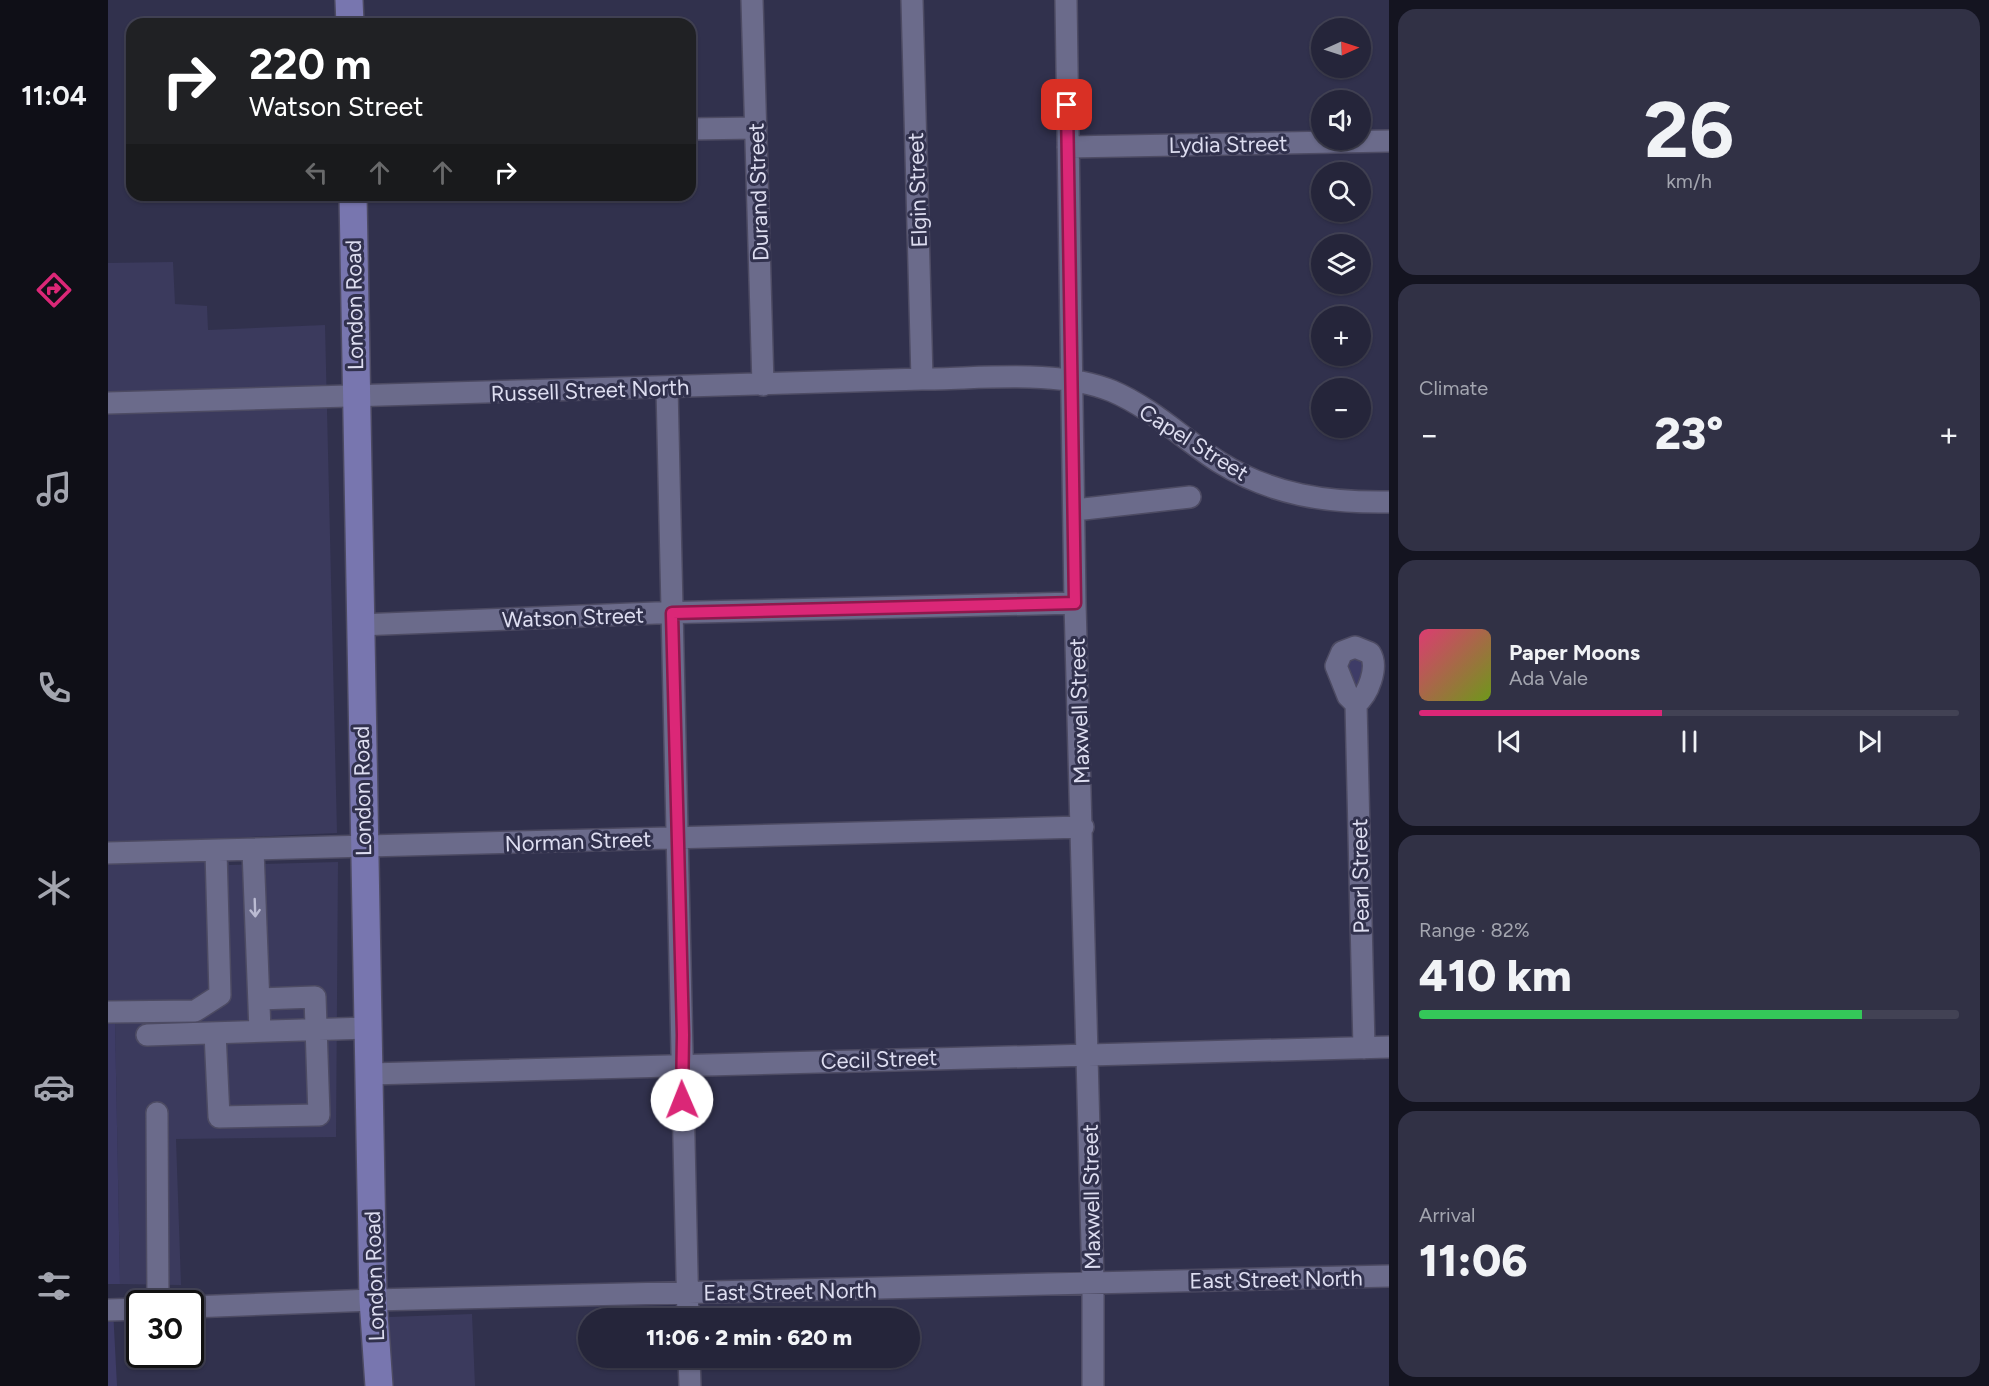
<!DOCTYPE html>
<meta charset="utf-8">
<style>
body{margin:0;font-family:Figtree,sans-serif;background:#313145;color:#f1f3f6;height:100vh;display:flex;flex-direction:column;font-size:22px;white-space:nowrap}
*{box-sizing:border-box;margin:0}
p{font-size:20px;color:#a3a5af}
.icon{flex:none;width:33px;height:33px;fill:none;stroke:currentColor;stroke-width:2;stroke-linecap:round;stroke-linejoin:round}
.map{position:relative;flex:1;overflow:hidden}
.drawer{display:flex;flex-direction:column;gap:9px;padding:9px;background:#141420;width:600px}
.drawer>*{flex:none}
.top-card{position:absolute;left:18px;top:18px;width:570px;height:183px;border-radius:18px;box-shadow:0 2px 4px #0004,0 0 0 2px #424254;background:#202124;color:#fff;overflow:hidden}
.needle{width:39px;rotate:87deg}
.tools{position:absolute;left:1203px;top:18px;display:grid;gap:12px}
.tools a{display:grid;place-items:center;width:60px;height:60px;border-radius:50%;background:#25253a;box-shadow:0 2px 4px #0004,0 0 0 2px #424254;font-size:30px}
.speed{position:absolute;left:18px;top:1290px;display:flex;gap:12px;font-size:30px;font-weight:700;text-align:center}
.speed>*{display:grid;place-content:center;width:78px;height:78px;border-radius:50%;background:#25253a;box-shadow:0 2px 4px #0004,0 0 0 2px #424254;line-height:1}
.speed .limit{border:3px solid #111;border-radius:9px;background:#fff;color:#111}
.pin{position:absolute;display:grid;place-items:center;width:51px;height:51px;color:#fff;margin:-26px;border-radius:12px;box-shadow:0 3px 9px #0006}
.me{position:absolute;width:66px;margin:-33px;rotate:359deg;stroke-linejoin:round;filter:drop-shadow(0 0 4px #0008)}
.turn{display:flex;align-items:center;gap:21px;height:126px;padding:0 24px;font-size:27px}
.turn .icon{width:78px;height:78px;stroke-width:2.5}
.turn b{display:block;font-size:42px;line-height:51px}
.lanes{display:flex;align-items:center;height:57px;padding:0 24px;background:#0003;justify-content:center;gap:30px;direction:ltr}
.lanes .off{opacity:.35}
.big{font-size:45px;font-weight:800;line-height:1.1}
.drawer .card{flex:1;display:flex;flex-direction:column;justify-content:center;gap:9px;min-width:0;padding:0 21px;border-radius:18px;background:#313145}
.drawer .dial{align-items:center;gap:0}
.dial b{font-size:78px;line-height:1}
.song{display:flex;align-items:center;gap:18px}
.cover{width:72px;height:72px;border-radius:9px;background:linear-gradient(135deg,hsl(340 70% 55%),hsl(80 70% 35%))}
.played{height:6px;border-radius:3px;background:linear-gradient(90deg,#db2777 45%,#424254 45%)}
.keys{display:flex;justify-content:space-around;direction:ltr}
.heat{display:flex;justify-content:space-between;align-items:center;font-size:33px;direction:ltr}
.charge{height:9px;border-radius:4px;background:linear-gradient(90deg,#34c759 82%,#424254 0)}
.trip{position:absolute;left:470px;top:1308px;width:342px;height:60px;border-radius:30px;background:#25253a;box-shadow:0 2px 4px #0004,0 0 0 2px #424254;font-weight:800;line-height:60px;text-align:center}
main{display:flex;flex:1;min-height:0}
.tabs{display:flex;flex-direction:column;width:108px;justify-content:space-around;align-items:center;background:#0f0f17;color:#a3a5af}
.tabs .icon{width:42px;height:42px}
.tabs .active{color:#db2777}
.tabs b{font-size:27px;color:#f1f3f6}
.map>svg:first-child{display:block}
</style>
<main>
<nav class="tabs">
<b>11:04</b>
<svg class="icon active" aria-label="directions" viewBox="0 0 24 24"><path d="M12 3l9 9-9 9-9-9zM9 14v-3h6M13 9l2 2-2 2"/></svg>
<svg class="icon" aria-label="music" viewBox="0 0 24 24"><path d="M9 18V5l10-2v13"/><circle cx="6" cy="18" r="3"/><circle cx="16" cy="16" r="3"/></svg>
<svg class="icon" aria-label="phone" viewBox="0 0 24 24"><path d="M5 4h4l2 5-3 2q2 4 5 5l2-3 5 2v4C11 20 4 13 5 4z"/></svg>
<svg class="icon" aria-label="climate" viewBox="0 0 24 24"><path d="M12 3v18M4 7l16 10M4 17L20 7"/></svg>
<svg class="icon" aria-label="car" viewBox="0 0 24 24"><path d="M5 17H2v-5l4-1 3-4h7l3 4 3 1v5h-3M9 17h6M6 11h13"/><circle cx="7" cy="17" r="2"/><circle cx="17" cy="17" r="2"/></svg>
<svg class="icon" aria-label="filters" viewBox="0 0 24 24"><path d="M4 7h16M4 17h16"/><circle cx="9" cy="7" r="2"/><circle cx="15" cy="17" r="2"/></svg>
</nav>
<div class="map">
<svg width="1281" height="1386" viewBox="0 0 1281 1386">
<rect width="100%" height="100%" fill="#31314d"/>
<path fill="#3b3a5d" d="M65 262 67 304 99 306 100 330 217 325 229 833 120 838 121 865 230 862 228 1137 68 1139 73 1285 12 1284 7 1022H0V263Z
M364 1314 367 1386H285L281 1317Z"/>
<path fill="#3e3c67" d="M1242 656 1257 662 1249 691 1237 671Z
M7 1021 12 1284H0V1022Z
M0 1309H5L9 1386H0Z"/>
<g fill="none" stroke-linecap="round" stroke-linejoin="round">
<defs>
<path id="minor" d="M644 0 655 385
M804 0 814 379
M958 0 967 603 985 1283V1386
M582 129 648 128
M960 147 1281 141
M559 387 580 1318
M0 403 814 379C871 379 951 369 1004 391 1044 408 1075 439 1111 462 1164 495 1219 503 1281 502
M967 510 1082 497
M251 625 548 613 967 603
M1248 704 1240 696 1228 666 1234 652 1247 647 1262 653C1271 667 1260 695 1248 704L1256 1048
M145 850 152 1031
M0 853 975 827
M0 1012 87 1011 112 995 108 851
M107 1033 111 1117 211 1115 207 997 151 999
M39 1035 260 1028
M262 1074 1281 1047
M49 1113 50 1304
M82 1307 265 1300 1281 1276
M0 1310 32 1309
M581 1358 582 1386"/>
<path id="major" d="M241 0 242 24
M245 195 265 1300 271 1386"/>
</defs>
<use href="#minor" stroke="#4d4b63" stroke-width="24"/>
<use href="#major" stroke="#4d4b63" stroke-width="30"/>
<use href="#minor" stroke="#6b6b8b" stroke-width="21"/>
<use href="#major" stroke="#7876af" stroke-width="27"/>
</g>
<defs><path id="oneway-shaft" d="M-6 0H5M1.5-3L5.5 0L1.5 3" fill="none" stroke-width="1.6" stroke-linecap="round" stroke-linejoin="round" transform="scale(1.5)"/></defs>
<use stroke="#bbbbd2" href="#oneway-shaft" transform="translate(147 908) rotate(88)"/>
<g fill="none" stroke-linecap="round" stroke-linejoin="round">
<defs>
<path id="route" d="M574 1100 575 1035 564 613 967 603 959 105"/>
</defs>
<use href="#route" stroke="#8e194d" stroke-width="15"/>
<use href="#route" stroke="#db2777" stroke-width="10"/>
</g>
<g text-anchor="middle" stroke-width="6" stroke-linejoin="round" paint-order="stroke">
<g font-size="22" fill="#ddddf0" stroke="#31314d">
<text transform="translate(1120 144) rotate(-1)" y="8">Lydia Street</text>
<text transform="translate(809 190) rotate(-92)" y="8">Elgin Street</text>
<text transform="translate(650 192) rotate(-92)" y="8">Durand Street</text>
<text transform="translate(246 305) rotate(-91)" y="8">London Road</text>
<text transform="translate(482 390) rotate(-2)" y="8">Russell Street North</text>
<text transform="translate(1086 442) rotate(32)" y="8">Capel Street</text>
<text transform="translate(465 617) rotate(-2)" y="8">Watson Street</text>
<text transform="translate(971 711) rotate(-92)" y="8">Maxwell Street</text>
<text transform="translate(254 791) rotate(-91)" y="8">London Road</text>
<text transform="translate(470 841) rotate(-2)" y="8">Norman Street</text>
<text transform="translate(1252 876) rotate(-91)" y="8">Pearl Street</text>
<text transform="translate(771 1059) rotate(-2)" y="8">Cecil Street</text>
<text transform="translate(983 1197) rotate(-91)" y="8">Maxwell Street</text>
<text transform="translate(266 1276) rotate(-92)" y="8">London Road</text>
<text transform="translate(1168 1279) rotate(-1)" y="8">East Street North</text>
<text transform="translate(682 1291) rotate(-1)" y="8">East Street North</text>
</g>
</g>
</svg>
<div class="tools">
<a><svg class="needle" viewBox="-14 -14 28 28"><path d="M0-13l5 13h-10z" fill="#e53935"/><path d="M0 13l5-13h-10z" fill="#a3a5af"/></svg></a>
<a><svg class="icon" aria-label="sound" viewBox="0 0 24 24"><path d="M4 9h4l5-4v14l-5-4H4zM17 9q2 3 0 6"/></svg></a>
<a><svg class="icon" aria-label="search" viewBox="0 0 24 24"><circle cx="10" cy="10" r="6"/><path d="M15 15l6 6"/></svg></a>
<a><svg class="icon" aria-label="layers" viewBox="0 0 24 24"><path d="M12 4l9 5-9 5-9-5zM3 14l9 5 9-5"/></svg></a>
<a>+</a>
<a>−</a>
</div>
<div class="speed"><div class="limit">30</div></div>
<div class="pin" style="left:959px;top:105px;background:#d93025"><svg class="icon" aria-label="arrive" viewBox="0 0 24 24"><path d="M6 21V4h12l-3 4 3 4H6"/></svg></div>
<svg class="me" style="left:574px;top:1100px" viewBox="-20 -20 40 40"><circle r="19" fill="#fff"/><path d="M0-13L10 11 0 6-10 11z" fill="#db2777"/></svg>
<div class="trip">11:06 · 2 min · 620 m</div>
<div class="top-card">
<div class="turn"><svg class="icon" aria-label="right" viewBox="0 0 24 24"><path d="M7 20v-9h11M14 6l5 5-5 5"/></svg><div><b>220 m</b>Watson Street</div></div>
<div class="lanes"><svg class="icon off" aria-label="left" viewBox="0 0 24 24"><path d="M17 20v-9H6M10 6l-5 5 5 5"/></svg><svg class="icon off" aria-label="ahead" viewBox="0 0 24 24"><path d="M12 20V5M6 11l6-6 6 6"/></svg><svg class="icon off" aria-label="ahead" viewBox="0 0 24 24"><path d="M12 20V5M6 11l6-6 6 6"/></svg><svg class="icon" aria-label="right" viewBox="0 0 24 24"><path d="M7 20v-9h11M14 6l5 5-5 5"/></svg></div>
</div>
</div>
<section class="drawer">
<div class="card dial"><b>26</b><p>km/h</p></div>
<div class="card"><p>Climate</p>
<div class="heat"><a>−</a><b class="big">23°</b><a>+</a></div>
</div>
<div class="card">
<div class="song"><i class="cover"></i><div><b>Paper Moons</b><p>Ada Vale</p></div></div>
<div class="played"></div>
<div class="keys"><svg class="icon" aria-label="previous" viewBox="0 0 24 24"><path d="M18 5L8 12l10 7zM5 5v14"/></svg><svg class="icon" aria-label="pause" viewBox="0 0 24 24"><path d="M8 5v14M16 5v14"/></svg><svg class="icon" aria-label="next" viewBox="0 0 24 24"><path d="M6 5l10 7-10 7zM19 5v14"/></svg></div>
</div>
<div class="card"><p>Range · 82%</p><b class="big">410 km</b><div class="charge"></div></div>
<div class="card"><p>Arrival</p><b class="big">11:06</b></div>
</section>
</main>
